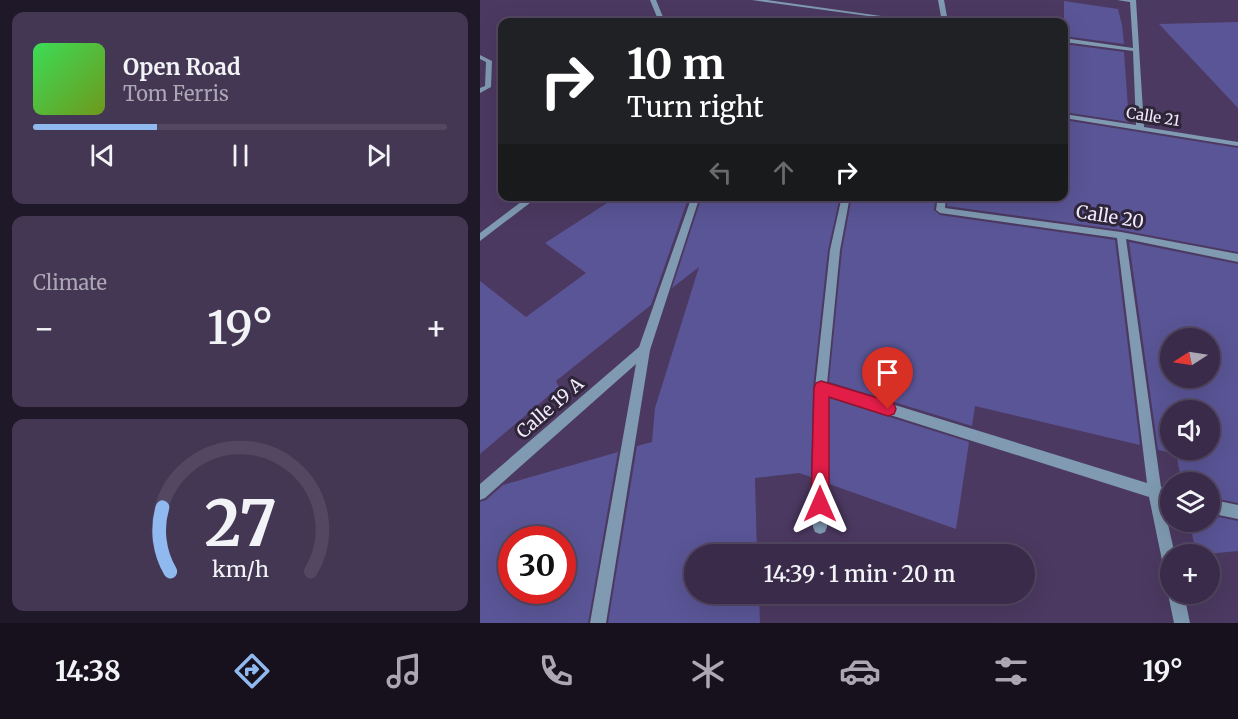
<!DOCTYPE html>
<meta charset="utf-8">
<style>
body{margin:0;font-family:Merriweather,serif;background:#443753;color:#f1f3f6;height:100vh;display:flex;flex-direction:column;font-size:22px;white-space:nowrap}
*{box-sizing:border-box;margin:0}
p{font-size:20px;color:#aba7b4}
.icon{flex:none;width:33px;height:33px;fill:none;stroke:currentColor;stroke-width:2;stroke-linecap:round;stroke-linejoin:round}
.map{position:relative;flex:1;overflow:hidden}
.details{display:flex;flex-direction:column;gap:12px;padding:12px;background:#1f1828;width:480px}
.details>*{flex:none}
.guide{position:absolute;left:18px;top:18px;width:570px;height:183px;border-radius:12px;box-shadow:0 6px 24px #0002,0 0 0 2px #534761;background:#202124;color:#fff;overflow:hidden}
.needle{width:39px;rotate:258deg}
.fabs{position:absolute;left:680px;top:328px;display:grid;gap:12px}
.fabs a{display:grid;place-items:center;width:60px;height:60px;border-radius:50%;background:#392b49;box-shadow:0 6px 24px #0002,0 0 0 2px #534761;font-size:30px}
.speed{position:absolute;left:18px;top:526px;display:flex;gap:12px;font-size:30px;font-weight:700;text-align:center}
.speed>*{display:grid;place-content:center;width:78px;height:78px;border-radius:50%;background:#392b49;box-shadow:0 6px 24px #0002,0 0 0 2px #534761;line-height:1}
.speed .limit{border:9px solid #d22;background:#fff;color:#111}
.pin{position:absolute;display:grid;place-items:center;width:51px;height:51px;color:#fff;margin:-62px -26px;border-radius:50% 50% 50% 0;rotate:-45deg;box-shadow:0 0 6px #0007}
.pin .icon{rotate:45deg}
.me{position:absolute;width:66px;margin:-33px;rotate:0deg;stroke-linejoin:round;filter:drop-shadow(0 0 4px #0008)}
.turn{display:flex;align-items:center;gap:21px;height:126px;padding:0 30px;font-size:27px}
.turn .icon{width:78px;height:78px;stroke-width:2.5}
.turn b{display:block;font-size:42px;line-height:51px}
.lanes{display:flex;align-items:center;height:57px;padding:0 30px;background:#0003;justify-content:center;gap:30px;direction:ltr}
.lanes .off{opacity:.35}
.big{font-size:45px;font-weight:600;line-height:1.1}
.details .widget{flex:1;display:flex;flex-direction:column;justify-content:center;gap:9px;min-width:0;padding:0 21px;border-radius:12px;background:#443753}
.details .dial{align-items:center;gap:0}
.dial svg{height:156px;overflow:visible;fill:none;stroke:#534761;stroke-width:7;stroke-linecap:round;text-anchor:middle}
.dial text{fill:#f1f3f6;stroke:none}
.song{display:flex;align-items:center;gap:18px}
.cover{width:72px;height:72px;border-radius:9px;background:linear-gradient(135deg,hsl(130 70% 55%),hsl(80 70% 35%))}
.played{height:6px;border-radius:3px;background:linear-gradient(90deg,#90b9f0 30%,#534761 30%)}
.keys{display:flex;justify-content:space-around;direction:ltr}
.heat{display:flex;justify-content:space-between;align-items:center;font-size:33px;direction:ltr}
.trip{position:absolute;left:204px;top:544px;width:351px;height:60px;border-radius:30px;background:#392b49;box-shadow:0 6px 24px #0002,0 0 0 2px #534761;font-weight:600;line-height:60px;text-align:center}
.tabs{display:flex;height:96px;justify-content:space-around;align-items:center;background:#17111d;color:#aba7b4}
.tabs .icon{width:42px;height:42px}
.tabs .on{color:#90b9f0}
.tabs b{font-size:27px;color:#f1f3f6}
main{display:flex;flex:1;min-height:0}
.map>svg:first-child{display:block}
</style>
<main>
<section class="details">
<div class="widget">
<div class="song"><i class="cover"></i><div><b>Open Road</b><p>Tom Ferris</p></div></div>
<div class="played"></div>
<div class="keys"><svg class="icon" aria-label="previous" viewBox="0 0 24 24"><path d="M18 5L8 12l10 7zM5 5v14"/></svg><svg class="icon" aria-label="pause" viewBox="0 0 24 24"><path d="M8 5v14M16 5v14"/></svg><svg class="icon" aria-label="next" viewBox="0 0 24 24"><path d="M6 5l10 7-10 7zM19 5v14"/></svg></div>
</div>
<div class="widget"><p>Climate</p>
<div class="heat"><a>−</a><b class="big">19°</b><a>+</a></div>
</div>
<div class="widget dial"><svg viewBox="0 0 100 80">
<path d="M14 69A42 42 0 1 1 86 69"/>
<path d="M14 69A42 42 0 0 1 10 36" stroke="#90b9f0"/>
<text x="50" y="56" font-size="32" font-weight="700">27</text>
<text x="50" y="72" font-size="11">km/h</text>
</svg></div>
</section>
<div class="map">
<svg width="758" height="623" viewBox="0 0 758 623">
<rect width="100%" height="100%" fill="#4c3961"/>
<path fill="#5a5596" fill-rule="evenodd" d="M584 1 638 9 642 25 644 44 584 36Z
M758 22V108L679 24Z
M584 44 644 52 649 122 584 112Z
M584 120 758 148V252L641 230 467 206 468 196H584Z
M138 196H209L171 305 76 381 79 387 0 454V281L46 317 106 273 65 243Z
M222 196H360L348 250 333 388 331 477 319 473 275 478 277 555H214V594H279L280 623H128L157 446 172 442 175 408 219 267 192 288Z
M372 196H456L454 210 460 215 635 240 660 445 495 406 492 426 349 382 362 250Z
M649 242 758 264V503L729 497V483H702L696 454 678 450ZM690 339H729V378H690ZM690 411H729V450H690Z
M349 398 489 442 476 529 349 484Z
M138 452 108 623H0V502L6 500 23 485ZM32 540H82V591H32Z
M729 515 758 521V551L716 555 710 522H729Z"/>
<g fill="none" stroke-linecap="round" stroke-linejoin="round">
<path fill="#7f9ab1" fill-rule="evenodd" d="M170 0H176L185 22H179Z
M272 0H287L444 22H432Z
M458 0H464L468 22H462Z
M637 0H656L664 127 758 142V146L584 118V114L656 125 653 51 584 42V38L653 48 650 2Z
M0 55 12 61 11 87 0 93V88L5 86 6 62 0 59Z
M49 196H59L0 241V233Z
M212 196H220L170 350 126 623H110L156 364 5 498 0 500V484L159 347Z
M362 196H370L360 250 347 384 667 483 637 238 460 213 456 210 458 196H466L465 208 641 232 758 254V262L646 239 681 487 690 490V504L683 502 695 555H690V572L685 570 683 565 669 497 347 395V527L345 532 340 534 335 532 333 527 335 388 350 250Z
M729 499 758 505V519L729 513Z
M690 590V594H704L710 623H694L688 594Z"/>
</g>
<path fill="#e11d48" stroke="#92132f" stroke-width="1.5" d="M341 381 408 401 414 404 416 409 414 414 408 416 349 397V504L346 510 340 513 334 510 331 504 334 388 336 383Z"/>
<g text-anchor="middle" stroke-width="6" stroke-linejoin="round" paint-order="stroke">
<g font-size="15" fill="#f1e9fc" stroke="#2e2538">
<text transform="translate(673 117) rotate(9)" y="5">Calle 21</text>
</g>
<g font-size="18" fill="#f1e9fc" stroke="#2e2538">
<text transform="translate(630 217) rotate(9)" y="6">Calle 20</text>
<text transform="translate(70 408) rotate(-41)" y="6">Calle 19 A</text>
</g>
</g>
</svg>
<div class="fabs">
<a><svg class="needle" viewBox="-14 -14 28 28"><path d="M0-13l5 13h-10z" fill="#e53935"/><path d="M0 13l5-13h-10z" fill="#aba7b4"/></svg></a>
<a><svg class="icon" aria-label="sound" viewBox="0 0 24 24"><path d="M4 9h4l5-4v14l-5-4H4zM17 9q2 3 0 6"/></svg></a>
<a><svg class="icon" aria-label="layers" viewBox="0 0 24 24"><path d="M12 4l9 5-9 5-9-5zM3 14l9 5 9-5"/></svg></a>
<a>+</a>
</div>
<div class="speed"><div class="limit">30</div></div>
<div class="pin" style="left:408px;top:409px;background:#d93025"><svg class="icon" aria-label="arrive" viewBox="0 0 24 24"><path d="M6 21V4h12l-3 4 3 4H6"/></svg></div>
<svg class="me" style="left:340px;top:504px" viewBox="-20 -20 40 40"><path d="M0-17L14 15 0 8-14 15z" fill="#e11d48" stroke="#fff" stroke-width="4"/></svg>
<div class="trip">14:39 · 1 min · 20 m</div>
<div class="guide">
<div class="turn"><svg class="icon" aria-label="right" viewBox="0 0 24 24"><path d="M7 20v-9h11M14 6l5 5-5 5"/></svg><div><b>10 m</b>Turn right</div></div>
<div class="lanes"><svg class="icon off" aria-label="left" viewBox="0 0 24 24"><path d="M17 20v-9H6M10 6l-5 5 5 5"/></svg><svg class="icon off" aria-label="ahead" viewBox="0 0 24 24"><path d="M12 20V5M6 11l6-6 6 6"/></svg><svg class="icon" aria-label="right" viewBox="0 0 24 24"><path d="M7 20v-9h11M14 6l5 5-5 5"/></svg></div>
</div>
</div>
</main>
<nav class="tabs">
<b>14:38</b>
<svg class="icon on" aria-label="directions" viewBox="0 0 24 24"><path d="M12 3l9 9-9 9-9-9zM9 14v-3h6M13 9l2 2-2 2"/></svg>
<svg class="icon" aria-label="music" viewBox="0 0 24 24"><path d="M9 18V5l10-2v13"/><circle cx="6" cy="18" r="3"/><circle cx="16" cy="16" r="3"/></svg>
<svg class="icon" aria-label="phone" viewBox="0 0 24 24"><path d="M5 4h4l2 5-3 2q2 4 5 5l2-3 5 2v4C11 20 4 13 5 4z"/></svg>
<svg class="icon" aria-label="climate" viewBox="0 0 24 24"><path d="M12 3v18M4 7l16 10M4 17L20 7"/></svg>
<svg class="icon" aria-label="car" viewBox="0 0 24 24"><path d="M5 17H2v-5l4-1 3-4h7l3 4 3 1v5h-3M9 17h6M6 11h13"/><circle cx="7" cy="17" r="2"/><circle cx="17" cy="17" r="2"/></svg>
<svg class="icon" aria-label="filters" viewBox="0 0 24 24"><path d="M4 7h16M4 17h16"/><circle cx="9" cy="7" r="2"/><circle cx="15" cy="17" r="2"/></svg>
<b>19°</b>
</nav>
